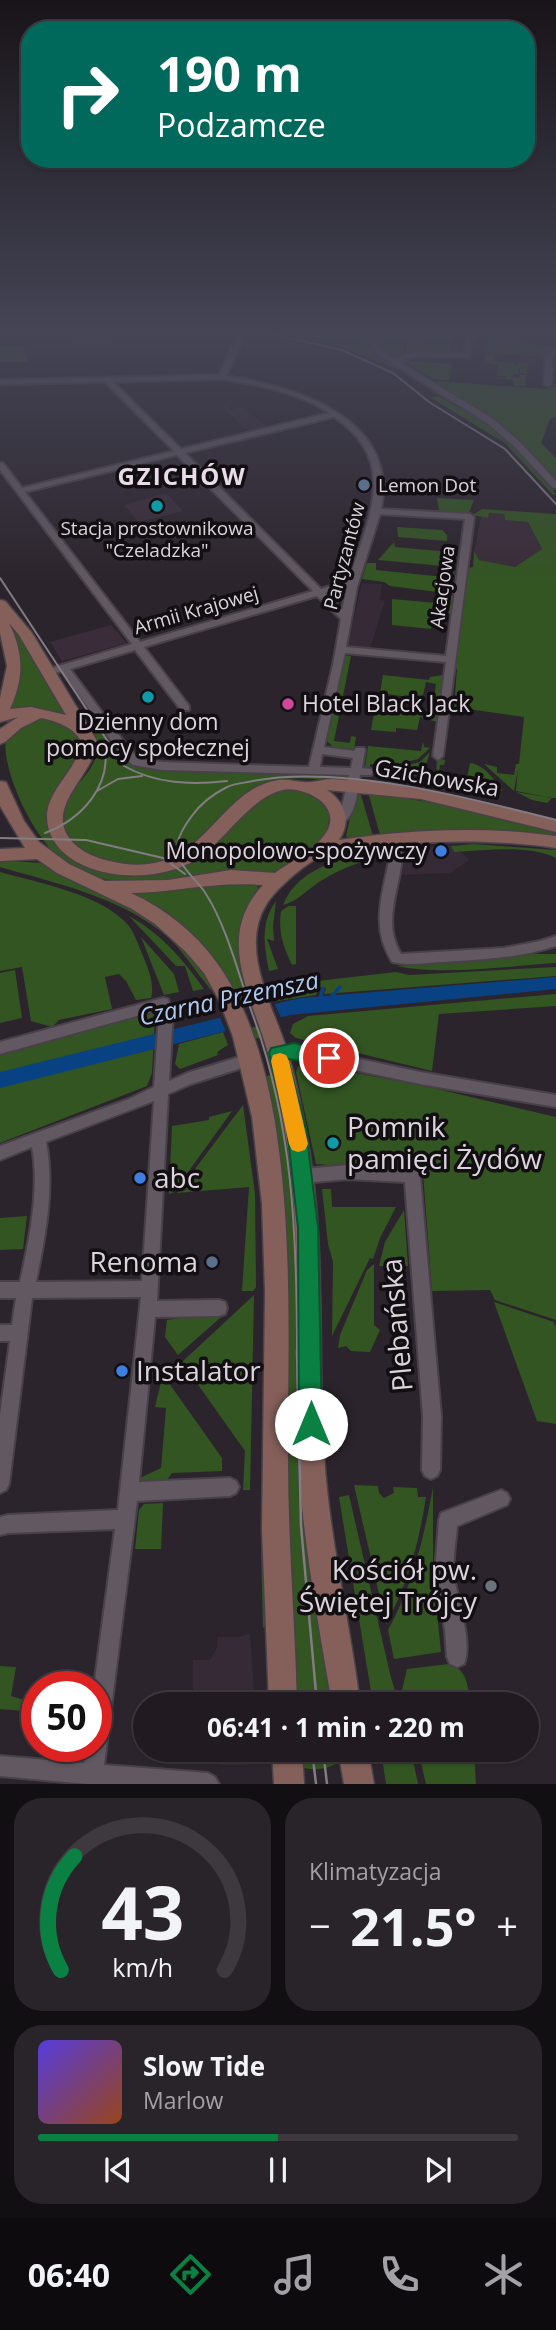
<!DOCTYPE html>
<html lang="pl">
<meta charset="utf-8">
<style>
body{margin:0;font-family:"Open Sans",sans-serif;background:#29242a;color:#f1f3f6;height:100vh;display:flex;flex-direction:column;font-size:26px;white-space:nowrap}
*{box-sizing:border-box;margin:0}
p{font-size:23px;color:#a2a1a5}
.icon{flex:none;width:38px;height:38px;fill:none;stroke:currentColor;stroke-width:2;stroke-linecap:round;stroke-linejoin:round}
.map{position:relative;height:1784px;overflow:hidden}
.sheet{display:flex;flex-direction:column;gap:14px;padding:14px;background:#120f12;flex:1}
.sheet>*{flex:none}
.guide{position:absolute;left:21px;top:21px;width:514px;height:147px;border-radius:28px;box-shadow:0 2px 5px #0004,0 0 0 2px #3e393f;background:#00695c;color:#fff;overflow:hidden}
.speed{position:absolute;left:21px;top:1671px;display:flex;gap:14px;font-size:35px;font-weight:700;text-align:center}
.speed>*{display:grid;place-content:center;width:91px;height:91px;border-radius:50%;background:#211b21;box-shadow:0 2px 5px #0004,0 0 0 2px #3e393f;line-height:1}
.speed .limit{border:10px solid #d22;background:#fff;color:#111}
.pin{position:absolute;display:grid;place-items:center;width:60px;height:60px;color:#fff;margin:-30px;border:4px solid #fff;border-radius:50%;box-shadow:0 2px 7px #0007}
.me{position:absolute;width:77px;margin:-38px;rotate:0deg;stroke-linejoin:round;filter:drop-shadow(0 0 5px #0008)}
.turn{display:flex;align-items:center;gap:24px;height:147px;padding:0 21px;font-size:32px}
.turn .icon{width:91px;height:91px;stroke-width:2.5}
.turn b{display:block;font-size:49px;line-height:60px}
.big{font-size:52px;font-weight:700;line-height:1.1}
.sheet .tile{flex:1;display:flex;flex-direction:column;justify-content:center;gap:10px;min-width:0;padding:0 24px;border-radius:28px;background:#29242a}
.sheet .dial{align-items:center;gap:0}
.dial svg{height:182px;overflow:visible;fill:none;stroke:#3e393f;stroke-width:7;stroke-linecap:round;text-anchor:middle}
.dial text{fill:#f1f3f6;stroke:none}
.song{display:flex;align-items:center;gap:21px}
.cover{width:84px;height:84px;border-radius:10px;background:linear-gradient(135deg,hsl(250 70% 55%),hsl(20 70% 35%))}
.played{height:7px;border-radius:4px;background:linear-gradient(90deg,#0b8043 50%,#3e393f 50%)}
.keys{display:flex;justify-content:space-around;direction:ltr}
.heat{display:flex;justify-content:space-between;align-items:center;font-size:38px;direction:ltr}
.sheet .tiles{flex:1;display:grid;gap:14px;grid-template-columns:1fr 1fr}
.tile:last-child{grid-column:span 2}
.trip{position:absolute;left:133px;top:1692px;width:406px;height:70px;border-radius:35px;background:#211b21;box-shadow:0 2px 5px #0004,0 0 0 2px #3e393f;font-weight:700;line-height:70px;text-align:center}
.dock{display:flex;height:112px;justify-content:space-around;align-items:center;background:#0d0b0d;color:#a2a1a5}
.dock .icon{width:49px;height:49px}
.dock .on{color:#0b8043}
.dock b{font-size:32px;color:#f1f3f6}
.map>svg:first-child{display:block}
</style>
<div class="map">
<svg width="556" height="1784" viewBox="0 0 556 1784">
<rect width="100%" height="100%" fill="#2c242c"/>
<path fill="#362a37" d="M74 335H112L110 353 79 356Z
M225 406 230 410 242 407 267 427 248 431 221 407Z
M362 583 382 584 380 600 385 601 369 651 347 649Z
M454 845 469 860 450 873 398 875 403 857 411 848Z
M250 1633 255 1704H218L193 1699V1660H210L217 1648 218 1637H240Z
M220 1750H258V1752L257 1760 247 1765H220Z"/>
<path fill="#3a2c38" d="M166 493 183 511 139 522 124 505Z
M489 513 504 514 505 520 528 522 542 549 515 567 479 560 474 551 481 517Z
M111 625 127 643 62 661 50 642Z"/>
<path fill="#352" d="M288 335H366L373 351 399 370 338 346Z
M379 335H406L403 354 396 357 381 347 395 358 381 351Z
M422 335H454L450 349 464 352 405 354 407 340 420 341Z
M488 336 502 338V342L517 343 518 346 521 343 555 347 544 357 486 352Z
M23 345 29 362H0V346Z
M485 354 501 355 495 356V361L515 363V367L519 362 536 364H528L527 374 520 373 519 366 518 374H513V377L519 378 520 375H526L525 386H514L513 380 495 378H505L506 376H497L498 365H501L484 363Z
M402 360 452 364 449 380 434 379Z
M436 381 546 389 556 386V417L550 419 541 443 556 458V479L506 429Z
M438 396 496 429 556 494 553 495 505 443 431 398Z
M437 498 474 500 468 515 439 512Z
M482 509 556 514V798H552L547 803 532 800 516 792 552 798 516 791 518 769 514 791 484 764 497 767V773L514 775 516 764H519L524 717 454 707 457 669 452 666 466 576 468 568 473 567 474 551 479 560 515 567 542 549 528 522 505 520 504 514 489 513 488 518 473 515Z
M397 527 442 530 447 535V541L398 537Z
M394 542 395 547 449 552 447 567 455 569 454 575 443 574V566L378 560Z
M367 563H376V570L445 577 444 590 454 592 453 594 390 586 384 582 362 579Z
M451 596H454L451 614 438 615 436 620H432L431 629 392 625V599L448 604Z
M2 615 23 637 72 717 9 708C26 666 25 654 2 615Z
M345 656H351L334 741 350 743 351 736 356 737 354 749 333 747 327 741Z
M383 675 429 680 430 677 443 675 440 699 434 698 436 684 426 682 422 699 380 693Z
M69 693 96 733 108 729 131 761 350 772 349 780 342 782C323 781 298 775 279 781 269 784 260 794 253 800 225 821 195 852 160 861 137 867 108 865 87 853 77 847 71 840 66 830 50 796 95 780 97 750 98 730 79 709 69 693Z
M428 705H432L431 712 439 713 437 722 420 717 417 730 396 728V732L371 730 375 708 425 714Z
M38 719C57 719 91 731 81 756 75 771 62 785 53 798L59 848C90 874 135 885 174 868 181 865 188 858 195 852 223 829 261 782 302 792 315 795 324 802 330 814L326 836C312 847 296 863 279 870 263 876 243 875 226 876 176 881 119 891 73 868 40 852 0 773 6 737 12 728 28 724 38 719Z
M423 741 424 747 430 748 418 759 380 769V765L370 764V768L365 767 368 746 421 751Z
M430 752 422 777 381 771 420 762Z
M437 758 445 760 444 765H440L438 778 466 783 470 763C485 765 494 780 503 791L436 779Z
M356 792 361 795 373 836 349 839 346 836Z
M368 792 481 811 556 830V837L453 830 380 835Z
M474 844 556 850V858C527 844 486 851 454 852L451 846Z
M389 850 386 855C365 860 343 867 324 879 309 887 299 901 283 905 299 864 351 856 389 850Z
M0 860 40 863 147 917 176 940 205 971 220 998C208 991 185 952 168 937 121 897 58 884 0 867Z
M0 872C39 883 102 894 129 926 135 934 139 947 143 956 148 968 155 985 151 998L136 1000 126 981 119 974 105 977 112 1009 59 1020 52 1027 31 1021 22 967 0 971Z
M237 881 256 885 259 889 249 904 243 921 264 1037 254 1039 228 980 205 952 135 897V894Z
M276 901 273 926 274 941 267 939 278 969 269 971C264 946 260 923 276 901Z
M289 906H296V964L292 965C283 946 278 932 281 911Z
M129 916C161 934 183 959 204 989L193 991 185 966H176Z
M141 937 174 974 179 992 164 995Z
M521 954H556V963C509 966 442 976 397 966Z
M556 967V976L324 994 326 988 319 987 316 995 277 1001 274 986 396 972 409 975Z
M15 970 22 1018 0 1023V973Z
M556 994V1006L439 1014 432 1071 296 1038 290 1033 293 1024 308 1016Z
M151 1011 155 1015 152 1073 147 1086 0 1143V1051L117 1023Z
M223 1032 228 1045 217 1052 218 1055 180 1069 175 1064 179 1044Z
M309 1064 429 1087 556 1117V1320L495 1300 490 1290 432 1291 423 1173 316 1164 296 1072 298 1066Z
M270 1075 277 1078 296 1186 328 1652 336 1704H292L262 1078Z
M248 1096 266 1181 268 1622 263 1628 261 1549 265 1262 260 1169Z
M243 1105 255 1194 256 1287 253 1291H242L249 1187 177 1193Z
M232 1111 173 1193 169 1194 172 1126 209 1120V1117Z
M322 1189H331L332 1207H396L380 1238 373 1259 370 1258 332 1336 333 1262 328 1244Z
M404 1210 408 1266H379L385 1242Z
M27 1216 23 1249 0 1250V1218Z
M374 1264V1325L380 1330 370 1352 351 1351 346 1346 338 1348 340 1335 367 1270Z
M254 1295 250 1490H243L245 1451 182 1362Z
M494 1302 554 1322 556 1328V1424L537 1421Z
M228 1311 178 1355 165 1337 167 1320Z
M166 1379 222 1458V1471L172 1473 162 1487 141 1484 140 1478 161 1468 166 1408 155 1407 161 1382Z
M354 1485 378 1486 379 1493 384 1498 394 1493 393 1487 417 1488 418 1497H426C419 1542 408 1584 386 1624Z
M433 1487V1574L441 1652 394 1659 388 1630C413 1585 424 1537 433 1487Z
M349 1495 391 1678 399 1704H373L339 1497Z
M163 1503 161 1549H135L139 1510 144 1504Z
M449 1664C467 1668 469 1689 470 1704H406L402 1690 407 1669Z
M0 1666 16 1667 11 1696 37 1704V1712L0 1709Z
M295 1750H343L339 1762C328 1769 312 1772 300 1766Z
M393 1750 394 1754 411 1750 418 1784H386L381 1751Z
M418 1750H474L476 1784H426Z"/>
<path fill="#084282" d="M556 977V989L290 1015 0 1088V1072L300 998Z"/>
<path fill="#2c242c" d="M273 1000 282 1020 227 1034 218 1013Z"/>
<g fill="none" stroke-linecap="round" stroke-linejoin="round">
<path stroke="#084282" stroke-width="3.5" d="M332 996 340 987
M320 999 323 988"/>
<defs>
<path id="street" d="M238 335H245L226 376C296 387 399 417 381 509L470 514 474 517 443 756 438 760 433 756 446 662 345 653 324 747 354 751 356 748H364L365 750 362 768 371 769 373 772 371 775H360C357 792 357 816 340 825L334 821 341 811 349 775 162 770 133 765 122 756 62 671 49 675 44 672 45 670 132 644 0 470V463H3L22 488 174 451 105 382 0 384V380L219 375ZM222 379C259 385 298 392 329 413L181 449 113 382ZM334 417C401 461 367 520 349 580L321 589 185 453ZM177 455 313 591 140 642 25 492ZM380 514 465 519 446 656 346 647 357 587ZM347 587 342 610 325 593ZM317 596 341 619 333 665 309 767 162 762 140 759 130 750 70 669 135 650 181 710H189V706L144 647ZM322 754 353 758 351 768 320 767Z
M365 335H372L383 353 393 358 419 352 464 354 467 335H473L469 357 419 356 398 361 493 419 520 442 556 481V488H553L514 446 487 423 379 355Z
M556 347V354L552 358V384L548 386 544 384 545 358Z
M394 833 400 837C410 875 377 915 401 954L504 948 540 941 556 936V946C519 958 480 960 442 962 425 963 409 966 392 962 374 932 379 907 386 875 389 861 392 851 388 837Z
M163 998 168 999 173 1013 169 1081 187 1073 249 1054 254 1056 256 1060 254 1064 191 1084 168 1094 157 1301 219 1300 225 1302 227 1308 225 1314 219 1316 155 1317 139 1482 230 1478 236 1481 239 1487 236 1493 230 1496 137 1501 104 1765 208 1773 215 1777 219 1784H87L0 1776V1756L84 1763 86 1746H96V1687H94L115 1529 8 1533 0 1535V1517L8 1515 118 1510 141 1297 32 1298 9 1484 6 1490 0 1493V1415L10 1341H0V1325H12L16 1298H0V1282H20C29 1242 40 1188 32 1147L0 1160V1146L129 1099 154 1087 159 1013 158 1010 0 1054V1042ZM154 1101 142 1281 36 1282C45 1238 55 1187 46 1142Z
M294 1045 420 1072 556 1095V1107L420 1084 294 1057 278 1059 273 1057 271 1053 273 1049Z
M348 1165 412 1169 417 1171 420 1176 441 1416 440 1470 437 1476 431 1479 425 1476 422 1470 423 1416 405 1182 348 1179 303 1183 298 1181 295 1176 298 1171 303 1169Z
M501 1490 507 1493 510 1499 507 1505 457 1526C456 1542 452 1560 454 1576 457 1600 473 1641 464 1664L457 1667 450 1664 447 1657 445 1630 435 1573 439 1520 441 1513Z"/>
<path id="secondary" d="M0 600 5 601 32 633 97 741C94 774 51 801 66 833 73 847 90 856 105 860 205 887 213 789 279 780 290 779 300 783 310 782 317 782 324 779 331 779 407 781 482 803 556 820V832L421 799 327 790C345 802 352 821 339 840 412 829 483 826 556 836V848C492 839 429 840 365 848 353 850 337 849 326 854 309 860 275 889 266 905 239 949 273 1006 287 1050 295 1075 300 1101 305 1127 327 1235 317 1344 324 1453 329 1538 350 1621 360 1704H332C318 1621 302 1537 298 1453 293 1345 304 1238 285 1131 281 1105 275 1079 268 1053 252 996 214 937 263 885 218 881 176 892 131 893 165 909 195 932 217 963 303 1083 287 1317 288 1461 288 1542 295 1623 297 1704H269L262 1530 265 1292 262 1204 252 1117 233 1037 220 1002 204 973 186 952 155 924 132 909 57 873 37 859 0 861V849L25 848 0 806V781L6 782 24 821 39 842 69 864 105 881 168 880 231 870 275 873C292 860 342 837 328 810 322 798 309 793 297 790 259 782 226 842 196 860 175 872 148 877 124 875 105 874 84 868 69 857 56 848 47 833 47 817 47 788 79 770 81 741 73 727 57 721 41 718L21 728 5 742 0 744V729L18 717 0 722V698L7 666 0 633ZM9 623 19 635 66 715 31 707 10 709C24 678 24 654 9 623Z
M272 1750H302L304 1784H274Z
M338 1750H368L374 1784H344Z"/>
</defs>
<use href="#street" stroke="#484148" stroke-width="4"/>
<use href="#secondary" stroke="#484148" stroke-width="3"/>
<use href="#street" fill="#625862" fill-rule="evenodd"/>
<use href="#secondary" fill="#85605a" fill-rule="evenodd"/>
<path stroke="#837c83" stroke-width="2" d="M276 335 342 350 393 373 429 402 505 449 556 504
M0 578 124 766C156 784 191 785 227 781
M97 791 118 779 142 776
M45 833C82 819 113 785 104 744
M0 838 86 840 163 858 185 874
M297 1352C297 1236 293 1123 252 1013 239 976 227 927 206 894 197 879 175 865 177 845 179 835 185 825 191 817 200 804 213 794 227 787 235 783 245 783 253 781 340 764 470 798 556 820"/>
<path stroke="#837c83" stroke-width="2.5" d="M297 1350 301 1526 317 1704
M312 1750 316 1784
M323 1750 327 1784"/>
</g>
<linearGradient id="sky" x2="0" y2="1"><stop stop-color="#181418"/><stop offset="0.57" stop-color="#454556"/><stop offset="1" stop-color="#454556" stop-opacity="0"/></linearGradient>
<rect width="556" height="585" fill="url(#sky)"/>
<path fill="#0b8043" stroke="#07532c" stroke-width="2" d="M294 1043 335 1053 338 1058 335 1063 329 1065 288 1059 306 1129 318 1228 322 1424 319 1433 311 1436 303 1433 299 1424 298 1228 287 1129 269 1053 271 1048Z"/>
<path fill="#f59e0b" d="M280 1053 286 1055 289 1061 308 1144 305 1150 298 1152 292 1150 289 1144 271 1061 273 1055Z"/>
<g fill="#5c6f8a" stroke="#120e12" stroke-width="2.5">
<circle cx="364" cy="485" r="7"/>
<circle cx="212" cy="1262" r="7"/>
</g>
<g fill="#0f9aa8" stroke="#120e12" stroke-width="2.5">
<circle cx="157" cy="506" r="7"/>
<circle cx="148" cy="697" r="7"/>
<circle cx="333" cy="1143" r="7"/>
</g>
<circle fill="#d1479c" stroke="#120e12" stroke-width="2.5" cx="288" cy="704" r="7"/>
<g fill="#3f7fe0" stroke="#120e12" stroke-width="2.5">
<circle cx="441" cy="851" r="7"/>
<circle cx="140" cy="1178" r="7"/>
<circle cx="122" cy="1371" r="7"/>
</g>
<circle fill="#6b7280" stroke="#120e12" stroke-width="2.5" cx="491" cy="1586" r="7"/>
<g text-anchor="middle" stroke-width="7" stroke-linejoin="round" paint-order="stroke">
<g font-size="19" fill="#dbd5db" stroke="#120e12" text-anchor="start">
<text x="378" y="492">Lemon Dot</text>
<text x="157" y="535" text-anchor="middle">Stacja prostownikowa<tspan x="157" dy="22">"Czeladzka"</tspan></text>
</g>
<g font-size="19" fill="#dbd5db" stroke="#120e12">
<text transform="translate(344 556) rotate(-75)" y="7">Partyzantów</text>
<text transform="translate(442 587) rotate(-82)" y="7">Akacjowa</text>
<text transform="translate(196 610) rotate(-16)" y="7">Armii Krajowej</text>
</g>
<g font-size="23" fill="#dbd5db" stroke="#120e12" text-anchor="start">
<text x="302" y="712">Hotel Black Jack</text>
<text x="148" y="730" text-anchor="middle">Dzienny dom<tspan x="148" dy="26">pomocy społecznej</tspan></text>
<text x="427" y="859" text-anchor="end">Monopolowo-spożywczy</text>
</g>
<g font-size="23" fill="#dbd5db" stroke="#120e12">
<text transform="translate(437 778) rotate(10)" y="8">Gzichowska</text>
</g>
<g font-size="24" font-weight="bold" letter-spacing="2" fill="#e7dce8" stroke="#120e12">
<text x="182" y="485">GZICHÓW</text>
</g>
<g font-size="24" font-style="italic" fill="#aecaef" stroke="#120e12">
<text transform="translate(229 999) rotate(-12)" y="8">Czarna Przemsza</text>
</g>
<g font-size="28" fill="#dbd5db" stroke="#120e12" text-anchor="start">
<text x="347" y="1137">Pomnik<tspan x="347" dy="32">pamięci Żydów</tspan></text>
<text x="154" y="1188">abc</text>
<text x="198" y="1272" text-anchor="end">Renoma</text>
<text x="136" y="1381">Instalator</text>
<text x="477" y="1580" text-anchor="end">Kościół pw.<tspan x="477" dy="32">Świętej Trójcy</tspan></text>
</g>
<g font-size="28" fill="#dbd5db" stroke="#120e12">
<text transform="translate(397 1325) rotate(-95)" y="10">Plebańska</text>
</g>
</g>
</svg>
<div class="speed"><div class="limit">50</div></div>
<div class="pin" style="left:329px;top:1058px;background:#d93025"><svg class="icon" aria-label="arrive" viewBox="0 0 24 24"><path d="M6 21V4h12l-3 4 3 4H6"/></svg></div>
<svg class="me" style="left:311px;top:1424px" viewBox="-20 -20 40 40"><circle r="19" fill="#fff"/><path d="M0-13L10 11 0 6-10 11z" fill="#0b8043"/></svg>
<div class="trip">06:41 · 1 min · 220 m</div>
<div class="guide">
<div class="turn"><svg class="icon" aria-label="right" viewBox="0 0 24 24"><path d="M7 20v-9h11M14 6l5 5-5 5"/></svg><div><b>190 m</b>Podzamcze</div></div>
</div>
</div>
<section class="sheet">
<div class="tiles">
<div class="tile dial"><svg viewBox="0 0 100 80">
<path d="M14 69A42 42 0 1 1 86 69"/>
<path d="M14 69A42 42 0 0 1 20 19" stroke="#0b8043"/>
<text x="50" y="56" font-size="32" font-weight="700">43</text>
<text x="50" y="72" font-size="11">km/h</text>
</svg></div>
<div class="tile"><p>Klimatyzacja</p>
<div class="heat"><a>−</a><b class="big">21.5°</b><a>+</a></div>
</div>
<div class="tile">
<div class="song"><i class="cover"></i><div><b>Slow Tide</b><p>Marlow</p></div></div>
<div class="played"></div>
<div class="keys"><svg class="icon" aria-label="previous" viewBox="0 0 24 24"><path d="M18 5L8 12l10 7zM5 5v14"/></svg><svg class="icon" aria-label="pause" viewBox="0 0 24 24"><path d="M8 5v14M16 5v14"/></svg><svg class="icon" aria-label="next" viewBox="0 0 24 24"><path d="M6 5l10 7-10 7zM19 5v14"/></svg></div>
</div>
</div>
</section>
<nav class="dock">
<b>06:40</b>
<svg class="icon on" aria-label="directions" viewBox="0 0 24 24"><path d="M12 3l9 9-9 9-9-9zM9 14v-3h6M13 9l2 2-2 2"/></svg>
<svg class="icon" aria-label="music" viewBox="0 0 24 24"><path d="M9 18V5l10-2v13"/><circle cx="6" cy="18" r="3"/><circle cx="16" cy="16" r="3"/></svg>
<svg class="icon" aria-label="phone" viewBox="0 0 24 24"><path d="M5 4h4l2 5-3 2q2 4 5 5l2-3 5 2v4C11 20 4 13 5 4z"/></svg>
<svg class="icon" aria-label="climate" viewBox="0 0 24 24"><path d="M12 3v18M4 7l16 10M4 17L20 7"/></svg>
</nav>
